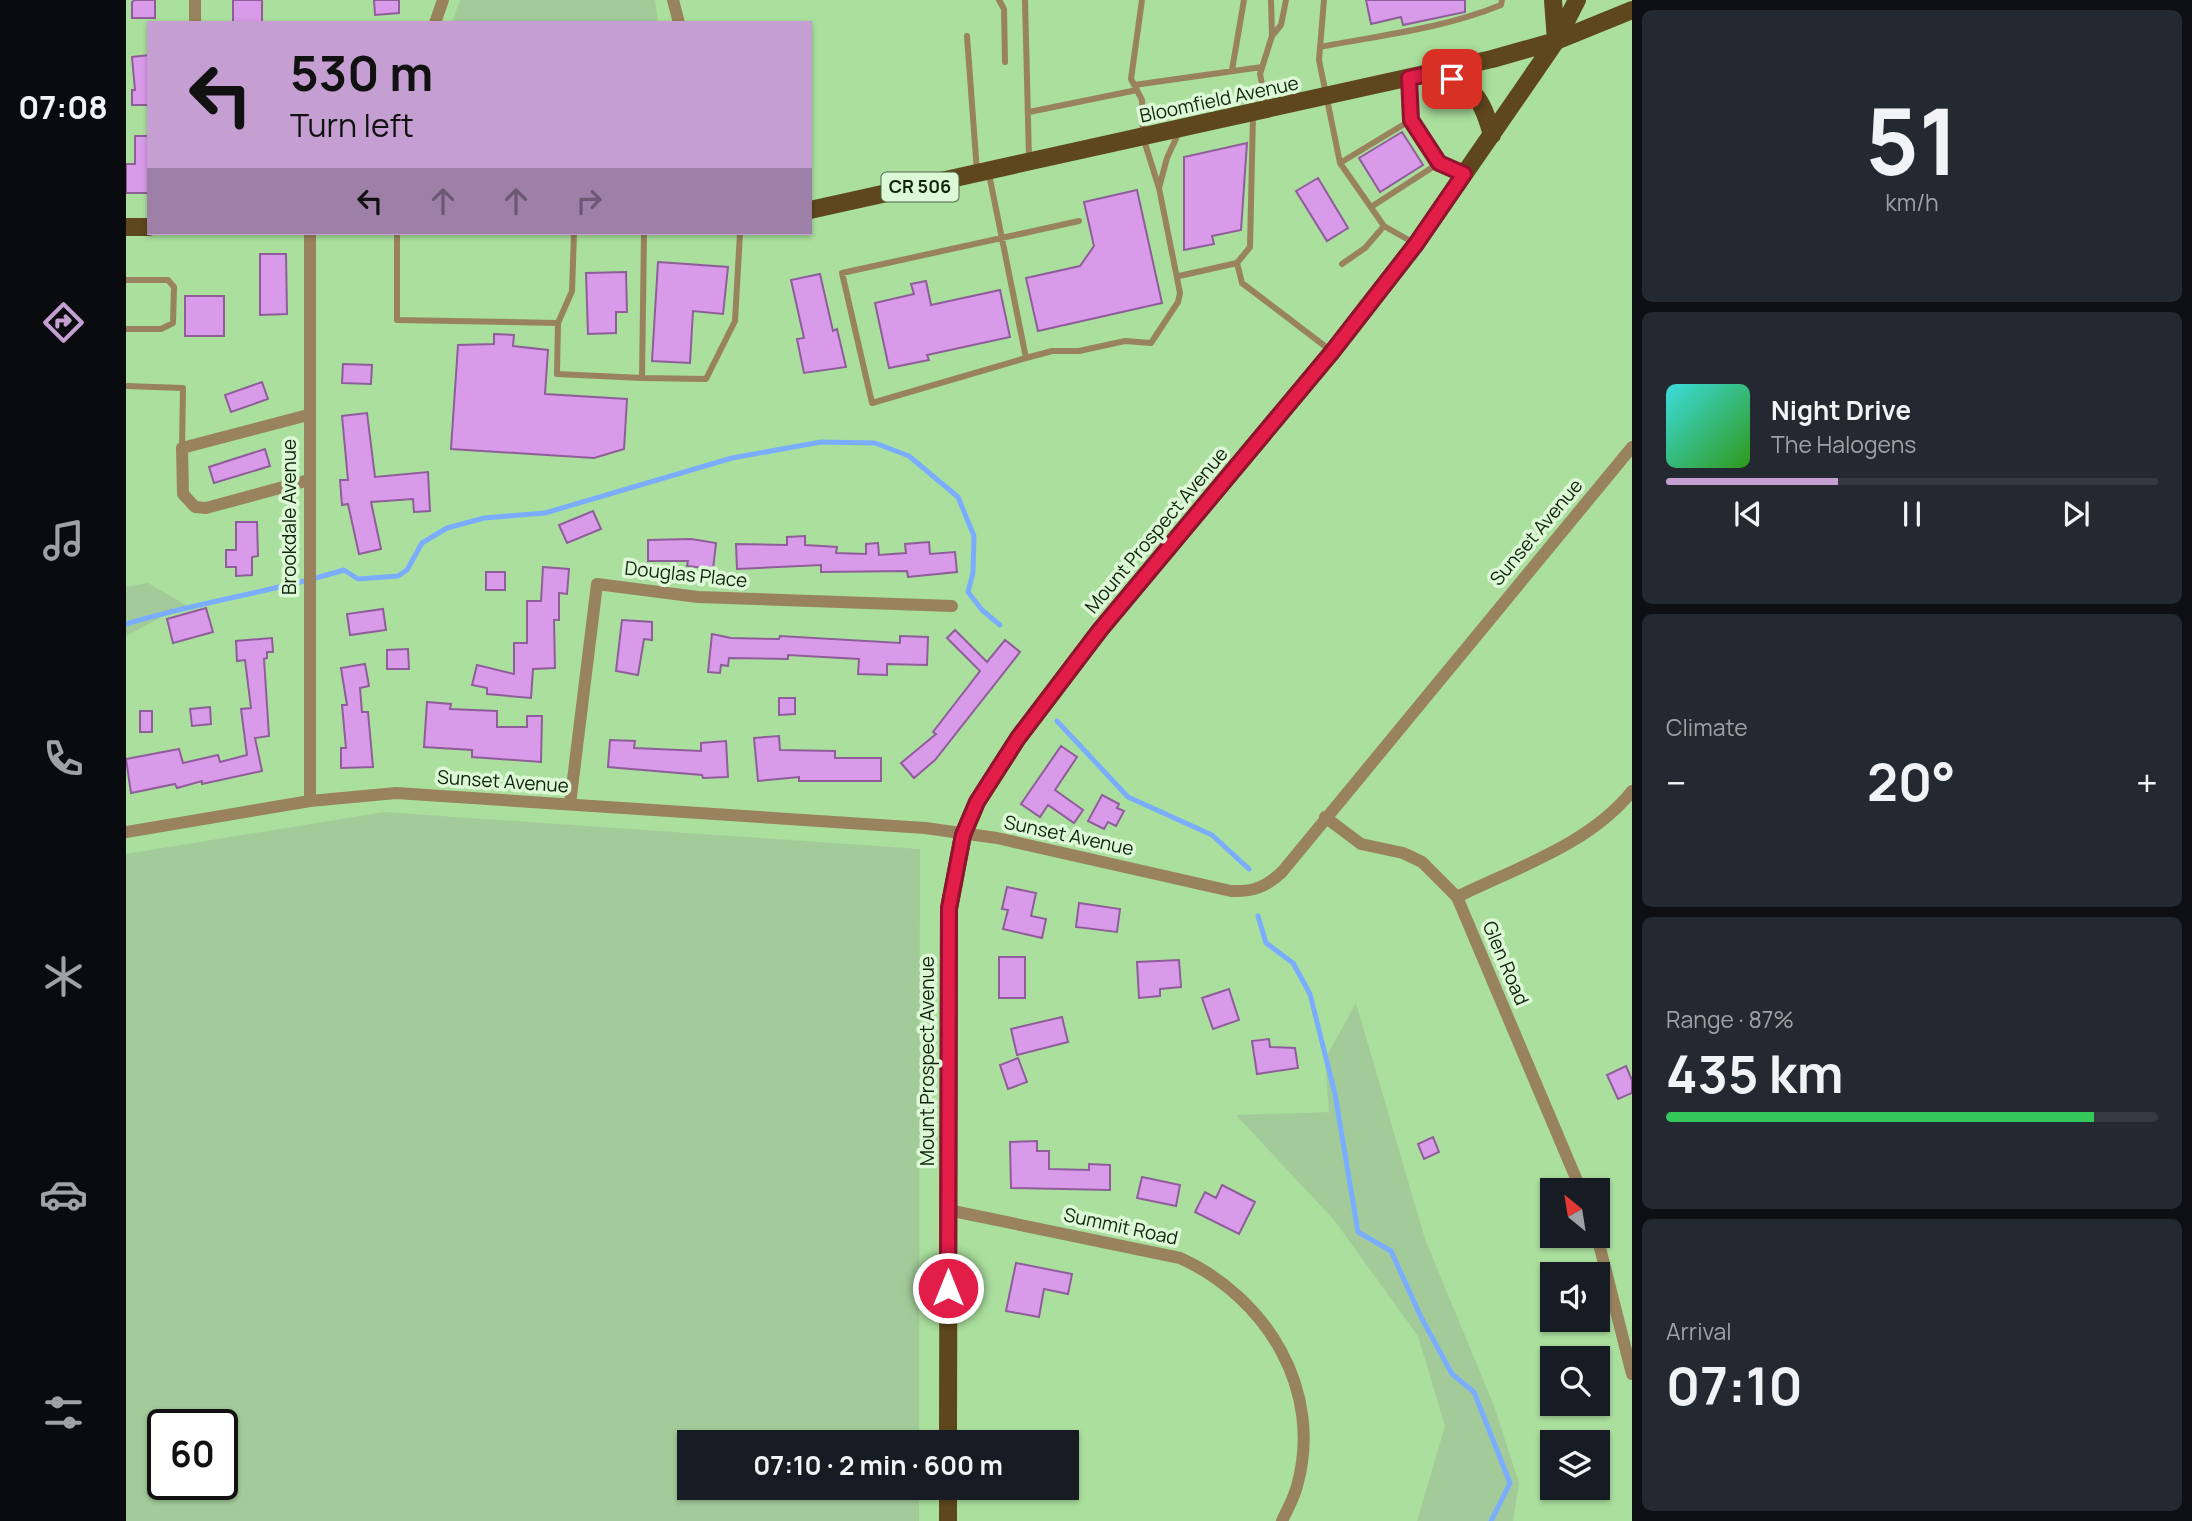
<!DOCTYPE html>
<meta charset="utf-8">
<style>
body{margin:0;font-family:Manrope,sans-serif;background:#242831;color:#f1f3f6;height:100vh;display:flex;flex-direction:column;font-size:26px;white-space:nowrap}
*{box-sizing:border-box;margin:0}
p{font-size:23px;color:#9ea1a6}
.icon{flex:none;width:38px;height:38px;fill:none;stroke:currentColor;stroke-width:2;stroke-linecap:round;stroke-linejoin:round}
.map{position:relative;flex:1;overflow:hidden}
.sheet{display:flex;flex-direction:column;gap:10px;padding:10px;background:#0d0f14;width:560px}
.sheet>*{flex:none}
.guide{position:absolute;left:21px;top:21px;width:665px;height:214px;border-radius:0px;box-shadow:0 2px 5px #0004;background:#c69fd2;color:#111;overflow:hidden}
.needle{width:46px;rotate:330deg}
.fabs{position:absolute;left:1414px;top:1178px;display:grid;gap:14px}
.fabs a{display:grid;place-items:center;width:70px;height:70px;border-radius:0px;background:#171b24;box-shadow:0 2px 5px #0004;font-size:35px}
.speed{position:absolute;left:21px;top:1409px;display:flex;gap:14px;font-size:35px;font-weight:700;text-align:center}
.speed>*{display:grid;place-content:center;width:91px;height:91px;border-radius:50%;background:#171b24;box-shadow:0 2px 5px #0004;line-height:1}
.speed .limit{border:4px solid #111;border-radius:10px;background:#fff;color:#111}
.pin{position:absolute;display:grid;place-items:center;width:60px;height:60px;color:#fff;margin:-30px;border-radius:14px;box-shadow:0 4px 10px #0006}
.me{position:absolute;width:77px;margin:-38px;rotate:0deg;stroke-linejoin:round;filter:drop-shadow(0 0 5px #0008)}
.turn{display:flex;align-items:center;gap:24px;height:147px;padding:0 28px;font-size:32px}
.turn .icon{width:91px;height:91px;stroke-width:2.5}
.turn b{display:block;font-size:49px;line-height:60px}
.lanes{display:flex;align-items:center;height:66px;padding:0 28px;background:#0003;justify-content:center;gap:35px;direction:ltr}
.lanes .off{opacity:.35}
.big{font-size:52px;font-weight:700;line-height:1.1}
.sheet .tile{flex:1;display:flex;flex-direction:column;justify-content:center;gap:10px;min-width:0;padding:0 24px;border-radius:10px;background:#242831}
.sheet .dial{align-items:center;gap:0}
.dial b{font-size:91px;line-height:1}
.song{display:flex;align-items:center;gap:21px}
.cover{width:84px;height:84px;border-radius:10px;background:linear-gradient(135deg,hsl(180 70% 55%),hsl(110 70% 35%))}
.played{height:7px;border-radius:4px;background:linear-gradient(90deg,#c69fd2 35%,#363941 35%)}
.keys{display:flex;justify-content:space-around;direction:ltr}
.heat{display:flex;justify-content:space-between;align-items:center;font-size:38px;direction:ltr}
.charge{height:10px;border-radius:5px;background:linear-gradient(90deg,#34c759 87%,#363941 0)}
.trip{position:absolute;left:551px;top:1430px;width:402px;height:70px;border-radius:0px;background:#171b24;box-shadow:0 2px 5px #0004;font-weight:700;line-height:70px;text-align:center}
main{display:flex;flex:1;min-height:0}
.menu{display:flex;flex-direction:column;width:126px;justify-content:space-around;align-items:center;background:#090b0e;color:#9ea1a6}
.menu .icon{width:49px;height:49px}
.menu .on{color:#c69fd2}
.menu b{font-size:32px;color:#f1f3f6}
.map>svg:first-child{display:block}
</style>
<main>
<nav class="menu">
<b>07:08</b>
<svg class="icon on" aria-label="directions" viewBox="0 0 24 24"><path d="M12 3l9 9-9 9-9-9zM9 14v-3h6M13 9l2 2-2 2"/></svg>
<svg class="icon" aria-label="music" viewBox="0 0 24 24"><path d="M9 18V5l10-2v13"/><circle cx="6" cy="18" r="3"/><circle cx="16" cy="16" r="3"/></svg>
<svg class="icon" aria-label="phone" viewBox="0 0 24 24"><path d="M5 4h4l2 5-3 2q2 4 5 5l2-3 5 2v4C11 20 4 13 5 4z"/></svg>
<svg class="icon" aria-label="climate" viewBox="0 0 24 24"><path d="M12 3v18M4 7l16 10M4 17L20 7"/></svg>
<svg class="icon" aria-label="car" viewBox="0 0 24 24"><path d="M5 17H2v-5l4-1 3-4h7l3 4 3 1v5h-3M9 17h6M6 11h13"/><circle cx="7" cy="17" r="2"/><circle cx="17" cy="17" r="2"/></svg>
<svg class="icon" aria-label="filters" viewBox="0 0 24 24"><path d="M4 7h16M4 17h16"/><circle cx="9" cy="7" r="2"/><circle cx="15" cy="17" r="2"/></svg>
</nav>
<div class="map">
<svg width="1506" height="1521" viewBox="0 0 1506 1521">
<rect width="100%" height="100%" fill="#aadf9d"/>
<path fill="#a3cb9a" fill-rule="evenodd" d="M334 0H529L532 23H326Z
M22 583 65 608 38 616 0 636V587Z
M258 812 794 849 793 1442H564V1488H793V1521H0V854ZM96 1424V1484H37V1424Z
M1230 1003 1299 1239 1368 1406 1393 1483 1387 1521H1291L1319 1426 1292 1336 1208 1220 1110 1115 1203 1112 1199 1059Z"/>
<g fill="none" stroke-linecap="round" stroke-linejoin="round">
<path stroke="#7badfe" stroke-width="5" d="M0 624C72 602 146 592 218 570L232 579 272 576 281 570 296 543 321 528 358 518 419 513 606 458 695 442 749 443 783 456 832 497 848 536 847 573 842 592 856 610 874 625
M931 721 1002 797 1086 835 1123 869
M1132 916 1140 943 1167 963 1184 994 1209 1094 1232 1232 1265 1251 1295 1317 1326 1374 1348 1392 1384 1483 1365 1521"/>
</g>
<path fill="#da9aea" stroke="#8f5e9a" stroke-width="2" d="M9 0H29V18H6V2Z
M107 0H136V23H107Z
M248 0H273V13L249 15Z
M1240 0H1339V12L1277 25 1275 17 1245 24Z
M23 55V105H6V90H9L6 57Z
M1276 132 1297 165 1254 192 1233 158Z
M9 136H23V193H0V164H9Z
M1121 143 1115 230 1086 236 1088 244 1058 250V157Z
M1192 178 1222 228 1201 241 1170 191Z
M1011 190 1036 303 912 331 900 278 954 266 968 246 958 202Z
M134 254H160L161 314 134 315Z
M532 262 602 267 597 314 567 311 564 363 526 361Z
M500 272 501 312H490V333L462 334 460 273Z
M694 274 707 331 711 329 720 367 678 373 671 339 678 338 665 280Z
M800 281 805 305 874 290 884 337 801 355 803 360 763 368 749 303 788 294 785 284Z
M59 296H98V336H59Z
M368 334 388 335 387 346 422 350 419 394 501 399 498 449 468 458 325 449 332 345 368 344Z
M217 364 246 365 245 384 216 383Z
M136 382 142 399 105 412 99 395Z
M241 413 249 477 302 472 304 511 288 512 287 499 245 502 255 549 233 554 222 504 216 505 214 480H222L216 416Z
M139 449 144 466 88 483 83 467Z
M467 511 475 529 441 543 433 525Z
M110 522H131L132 556 126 557V575L110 576V567H100V550H110Z
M679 536V545L711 547 710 553 740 554V544L752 543 753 555 780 553 779 544 803 542 804 554 829 552 831 572 782 577 781 571 695 572V565L611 569 610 544 661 545V537Z
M522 540 565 539 590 543 587 569 561 566 562 561H522Z
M417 567 443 569 441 594 433 593V620H428L429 668 407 669 405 698 361 694V688L346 685 351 665 388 674V643H401V601H415Z
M360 572H379V590H360Z
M80 608 87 632 47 643 41 619Z
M257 609 260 630 224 635 221 614Z
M496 620 526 622V640L518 639 512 675 490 671Z
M829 630 861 662 879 640 894 652 809 760 788 778 775 763 810 734 807 732 854 671 821 638Z
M586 634 605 638 653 639 654 636 774 643V636L802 637 801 665 761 664V675L732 674 733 659 662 655V659L603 658 602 666 595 665 594 673 582 672Z
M146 638 147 652H141V658L138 659 143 736 129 738 136 771 76 784V781L51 788 49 784 5 793 0 759 53 749 57 763 92 755 94 762 121 755 115 709 125 708 119 660 111 661 110 641Z
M282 649 283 669H261V650Z
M239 664 243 686 234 688 236 712H242L247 767 215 768V748H220L216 705H221L215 668Z
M653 698H669V714L653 715Z
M301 702 325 704 324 709 371 711V727H401V716H416L415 762 346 757V750L298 747Z
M84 707 85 724 66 726 64 709Z
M14 711H26V732H14Z
M653 736 654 750 709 751V758H755V781H673V777L632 781 628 738Z
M484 740 509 741 508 748 575 751V743L600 741 602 777 577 778 576 775 482 767Z
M935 746 951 757 929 790 957 810 948 823 922 805 914 817 895 804Z
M976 795 993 804 991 808 998 811 990 826 982 822 978 829 962 821Z
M881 887 910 893 905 916 920 919 916 938 877 929 882 910 876 909Z
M953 903 994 909 991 932 950 927Z
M873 957H899V998H873Z
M1053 960 1055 987 1034 989V996L1013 998 1011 962Z
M1103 989 1113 1020 1087 1029 1076 998Z
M936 1017 942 1042 891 1055 885 1029Z
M1143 1039 1144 1047 1169 1048 1172 1068 1131 1074 1126 1041Z
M892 1058 901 1082 882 1089 874 1065Z
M1500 1066 1506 1080V1093L1492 1099 1481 1075Z
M1307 1137 1313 1152 1298 1159 1292 1144Z
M911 1141V1151H923V1169L963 1170V1164L984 1165V1190L885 1188 884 1142Z
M1016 1177 1054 1185 1050 1206 1011 1198Z
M1096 1185 1129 1202 1113 1234 1069 1212 1079 1192 1090 1198Z
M890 1263 946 1274 942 1294 918 1289 913 1317 880 1311Z"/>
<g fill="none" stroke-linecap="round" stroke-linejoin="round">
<path stroke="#99835e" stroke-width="6" d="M873 0 878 9 879 62
M899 0 903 159
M1145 0 1146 36
M1198 0 1193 60 1214 163 1258 226 1288 243
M841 36 851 172
M1194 47C1255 35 1316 29 1375 5L1376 0
M1106 70 1118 0
M1283 80 1285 120 1313 163 1335 173
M1008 85 1136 67
M1141 108 1134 74 1146 36 1155 25 1160 0
M903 112 1011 90
M1127 115 1124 247 1111 263 1116 283 1204 350
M1214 163 1285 120
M863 174 900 358 746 403 716 273 953 221
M1033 188 1041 158 1054 130
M1245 207 1313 163
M271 233V320L432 323 446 291 448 233
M1216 264 1239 248 1258 226
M1053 276 1111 263
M0 280H42L48 287 47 323 35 329H0
M432 323 431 374 516 378 518 233
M900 358 926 351H953L999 341 1025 343 1052 302 1054 293 1033 188 1017 137 1016 100 1005 79 1016 0
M516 378 580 379 609 321 614 233
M0 386 57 388 56 448"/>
<path stroke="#99835e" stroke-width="12" d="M69 0V23
M547 0 553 23
M309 23 317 0
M182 415 56 448 57 494 69 507 80 508 183 480
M184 801V233
M444 804 471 584 572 597 826 606
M1199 817 1235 844 1277 853 1296 862 1331 897 1455 1190
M0 832 184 801 270 793 799 828 871 838 1105 891C1127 892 1140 887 1156 872L1506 447
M1331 897C1390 868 1464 844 1506 791
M822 1210 1054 1258C1140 1297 1198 1390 1171 1486 1168 1498 1161 1510 1156 1521
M1471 1236 1506 1374"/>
<path stroke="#5e471d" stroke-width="18" d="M1427 0 1430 41
M1312 71C1348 89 1355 95 1366 135
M684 210 1366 59 1430 41 1506 10
M0 227H23
M822 1442 823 909 837 835 851 802 892 738 974 630 1206 352 1290 244 1430 41 1451 0
M822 1521V1488"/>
</g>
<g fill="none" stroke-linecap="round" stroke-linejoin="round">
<defs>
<path id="route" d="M822 1288 823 908 837 835 851 802 892 738 974 630 1206 352 1290 244 1338 174 1313 163 1285 120 1283 78 1312 72 1326 79"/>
</defs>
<use href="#route" stroke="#92132f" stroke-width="18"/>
<use href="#route" stroke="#e11d48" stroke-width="12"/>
</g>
<g text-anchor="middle" stroke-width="7" stroke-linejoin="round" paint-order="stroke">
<rect fill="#ddf8d7" stroke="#4e6448" stroke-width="2" x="755.5" y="172.5" width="77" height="29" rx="5"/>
<g font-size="18" font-weight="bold" fill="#10240b">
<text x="794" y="193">CR 506</text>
</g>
<g font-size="19" fill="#10240b" stroke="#ddf8d7">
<text transform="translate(1093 99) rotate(-12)" y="7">Bloomfield Avenue</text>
<text transform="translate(163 517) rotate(-90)" y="7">Brookdale Avenue</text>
<text transform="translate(1030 530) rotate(-50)" y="7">Mount Prospect Avenue</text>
<text transform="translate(1410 532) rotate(-50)" y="7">Sunset Avenue</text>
<text transform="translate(560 574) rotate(6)" y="7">Douglas Place</text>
<text transform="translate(377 781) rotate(4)" y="7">Sunset Avenue</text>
<text transform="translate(943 835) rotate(12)" y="7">Sunset Avenue</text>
<text transform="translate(1380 963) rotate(67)" y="7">Glen Road</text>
<text transform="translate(801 1061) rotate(-90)" y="7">Mount Prospect Avenue</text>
<text transform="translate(995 1226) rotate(12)" y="7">Summit Road</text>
</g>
</g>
</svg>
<div class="fabs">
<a><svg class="needle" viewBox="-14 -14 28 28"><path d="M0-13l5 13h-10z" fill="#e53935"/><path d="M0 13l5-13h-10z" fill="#9ea1a6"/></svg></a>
<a><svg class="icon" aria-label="sound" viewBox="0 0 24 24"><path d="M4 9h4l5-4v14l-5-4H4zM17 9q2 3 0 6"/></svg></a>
<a><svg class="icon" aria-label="search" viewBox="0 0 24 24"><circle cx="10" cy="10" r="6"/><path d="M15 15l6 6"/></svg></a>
<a><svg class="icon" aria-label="layers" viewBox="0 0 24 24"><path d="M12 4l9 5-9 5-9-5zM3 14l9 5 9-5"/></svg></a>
</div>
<div class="speed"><div class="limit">60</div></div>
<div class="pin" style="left:1326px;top:79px;background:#d93025"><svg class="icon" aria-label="arrive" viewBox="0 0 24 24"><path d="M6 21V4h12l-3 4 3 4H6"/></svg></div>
<svg class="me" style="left:822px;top:1288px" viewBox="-20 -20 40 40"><circle r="17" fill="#e11d48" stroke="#fff" stroke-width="3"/><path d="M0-11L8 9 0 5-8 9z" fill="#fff"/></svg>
<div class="trip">07:10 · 2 min · 600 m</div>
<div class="guide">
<div class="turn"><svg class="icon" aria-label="left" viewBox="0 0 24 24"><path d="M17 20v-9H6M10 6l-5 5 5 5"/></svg><div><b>530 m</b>Turn left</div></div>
<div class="lanes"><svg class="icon" aria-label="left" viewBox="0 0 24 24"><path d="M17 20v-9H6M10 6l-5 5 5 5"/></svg><svg class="icon off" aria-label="ahead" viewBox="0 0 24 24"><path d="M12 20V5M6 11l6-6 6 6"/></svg><svg class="icon off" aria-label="ahead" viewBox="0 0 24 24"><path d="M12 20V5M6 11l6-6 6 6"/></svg><svg class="icon off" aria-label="right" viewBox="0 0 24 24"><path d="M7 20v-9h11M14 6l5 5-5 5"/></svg></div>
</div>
</div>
<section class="sheet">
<div class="tile dial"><b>51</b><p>km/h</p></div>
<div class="tile">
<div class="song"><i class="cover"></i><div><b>Night Drive</b><p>The Halogens</p></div></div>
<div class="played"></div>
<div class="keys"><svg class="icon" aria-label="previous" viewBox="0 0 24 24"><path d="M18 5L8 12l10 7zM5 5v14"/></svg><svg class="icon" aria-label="pause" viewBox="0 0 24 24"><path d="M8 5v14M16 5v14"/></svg><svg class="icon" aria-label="next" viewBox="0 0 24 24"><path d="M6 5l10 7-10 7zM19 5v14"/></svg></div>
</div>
<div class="tile"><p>Climate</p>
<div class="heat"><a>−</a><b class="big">20°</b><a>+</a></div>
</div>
<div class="tile"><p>Range · 87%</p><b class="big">435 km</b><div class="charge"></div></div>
<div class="tile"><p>Arrival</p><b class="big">07:10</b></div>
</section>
</main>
